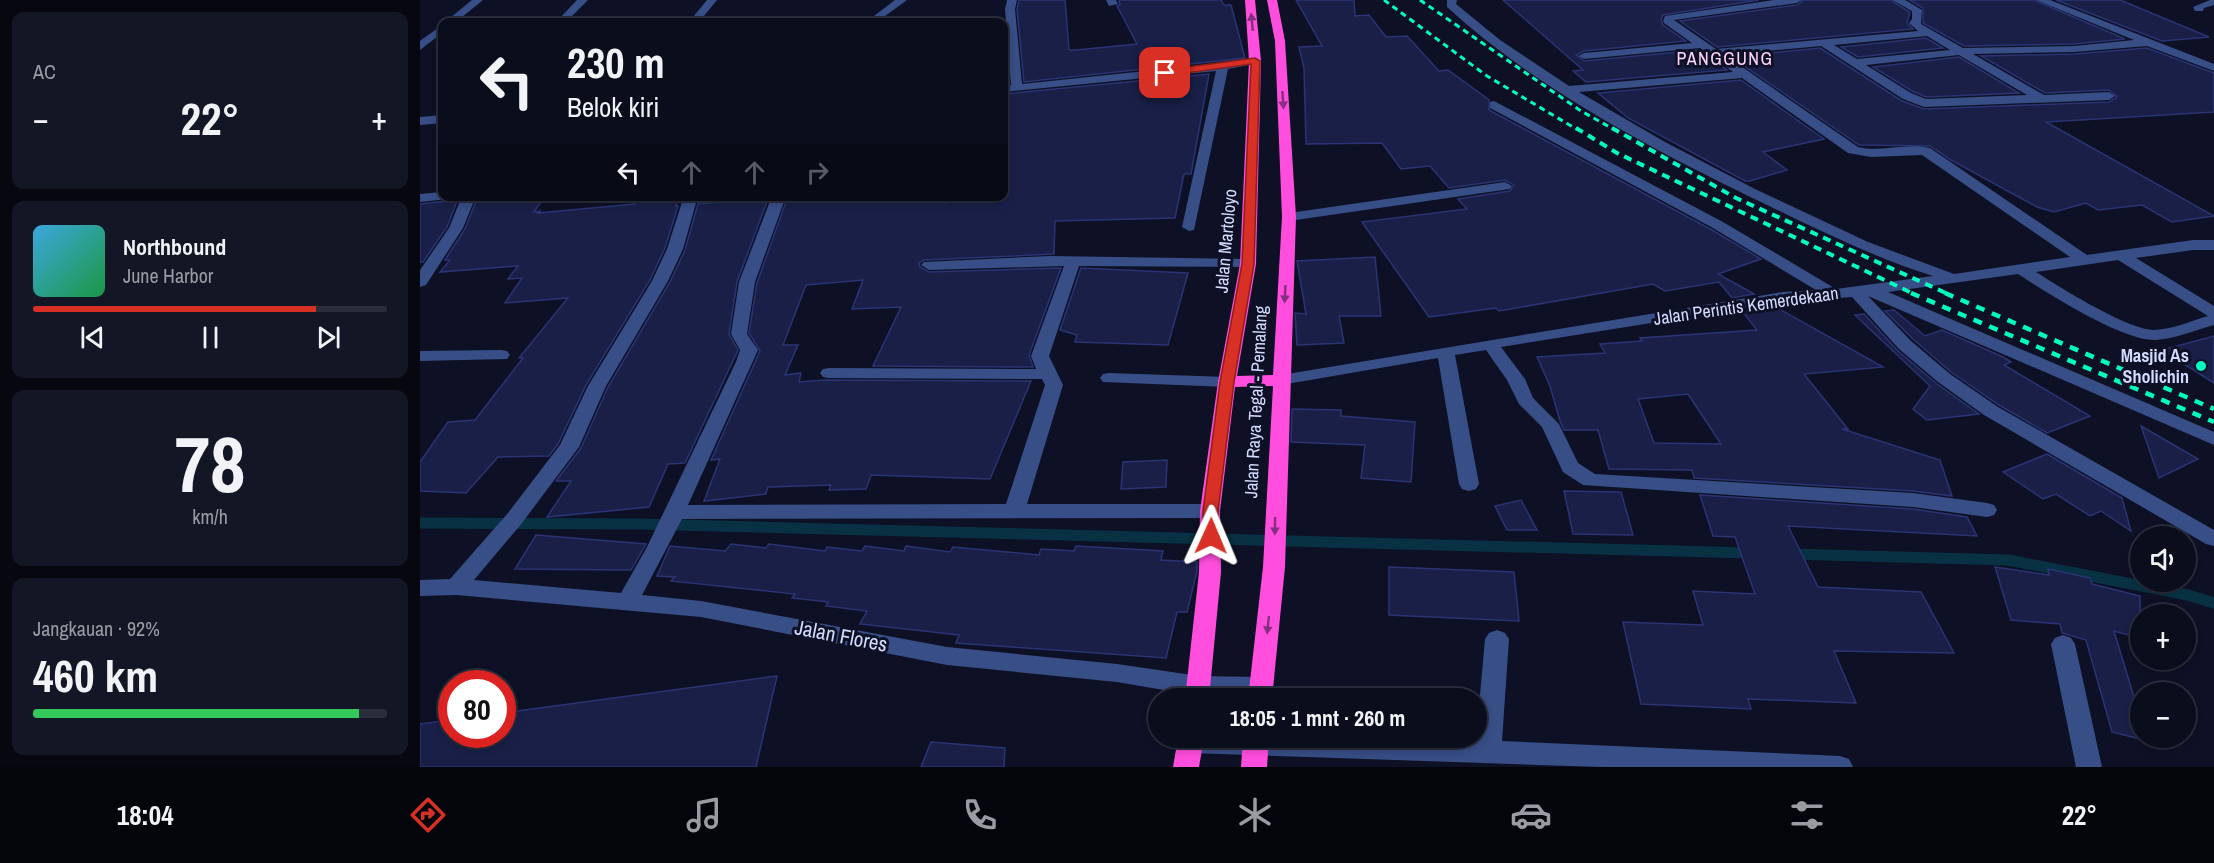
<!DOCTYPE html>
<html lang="id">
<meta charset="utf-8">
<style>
body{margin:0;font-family:"Archivo Narrow",sans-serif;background:#131625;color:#f1f3f6;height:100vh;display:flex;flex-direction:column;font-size:22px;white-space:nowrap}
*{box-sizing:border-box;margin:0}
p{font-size:20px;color:#999ca3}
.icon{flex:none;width:33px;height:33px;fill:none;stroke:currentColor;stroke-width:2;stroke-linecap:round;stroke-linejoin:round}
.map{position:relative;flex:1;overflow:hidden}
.drawer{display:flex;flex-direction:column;gap:12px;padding:12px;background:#06070f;width:420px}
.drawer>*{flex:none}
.guide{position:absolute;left:18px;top:18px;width:570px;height:183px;border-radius:12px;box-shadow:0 3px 9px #0003,0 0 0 2px #2a2d3b;background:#0a0d1c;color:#f1f3f6;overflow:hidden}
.tools{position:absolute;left:1710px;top:526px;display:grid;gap:12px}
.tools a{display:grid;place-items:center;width:66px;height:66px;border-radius:50%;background:#0a0d1c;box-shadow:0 3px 9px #0003,0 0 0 2px #2a2d3b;font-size:30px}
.speed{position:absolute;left:18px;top:670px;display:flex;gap:12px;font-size:30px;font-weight:700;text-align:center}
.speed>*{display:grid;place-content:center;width:78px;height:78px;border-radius:50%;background:#0a0d1c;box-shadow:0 3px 9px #0003,0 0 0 2px #2a2d3b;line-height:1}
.speed .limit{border:9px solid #d22;background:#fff;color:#111}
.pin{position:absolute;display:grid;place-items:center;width:51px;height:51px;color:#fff;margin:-26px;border-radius:12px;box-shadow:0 3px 9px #0006}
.me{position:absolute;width:66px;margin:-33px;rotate:1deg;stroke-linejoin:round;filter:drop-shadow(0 0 4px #0008)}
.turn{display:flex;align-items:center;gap:21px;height:126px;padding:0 30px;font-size:27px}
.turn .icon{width:78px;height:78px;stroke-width:2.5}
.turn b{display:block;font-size:42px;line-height:51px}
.lanes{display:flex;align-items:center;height:57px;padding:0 30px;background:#0003;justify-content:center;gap:30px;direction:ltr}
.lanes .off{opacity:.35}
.big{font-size:45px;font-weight:700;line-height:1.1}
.drawer .tile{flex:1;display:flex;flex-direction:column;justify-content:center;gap:9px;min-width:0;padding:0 21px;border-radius:12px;background:#131625}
.drawer .dial{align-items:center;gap:0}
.dial b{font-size:78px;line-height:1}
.song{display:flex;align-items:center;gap:18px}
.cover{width:72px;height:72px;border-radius:9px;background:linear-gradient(135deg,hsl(200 70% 55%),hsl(140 70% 35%))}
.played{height:6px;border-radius:3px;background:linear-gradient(90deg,#d93025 80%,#2a2d3b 80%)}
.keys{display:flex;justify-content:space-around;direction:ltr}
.heat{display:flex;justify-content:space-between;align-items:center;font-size:33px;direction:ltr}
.charge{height:9px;border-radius:4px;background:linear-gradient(90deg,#34c759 92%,#2a2d3b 0)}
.trip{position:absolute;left:728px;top:688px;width:339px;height:60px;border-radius:30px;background:#0a0d1c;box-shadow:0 3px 9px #0003,0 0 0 2px #2a2d3b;font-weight:700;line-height:60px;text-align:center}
.tab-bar{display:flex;height:96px;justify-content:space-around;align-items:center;background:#04050b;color:#999ca3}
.tab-bar .icon{width:42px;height:42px}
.tab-bar .current{color:#d93025}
.tab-bar b{font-size:27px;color:#f1f3f6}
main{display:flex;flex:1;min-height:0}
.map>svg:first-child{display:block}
</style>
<main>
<section class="drawer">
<div class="tile"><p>AC</p>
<div class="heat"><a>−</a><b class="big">22°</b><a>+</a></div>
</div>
<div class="tile">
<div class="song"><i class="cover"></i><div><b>Northbound</b><p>June Harbor</p></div></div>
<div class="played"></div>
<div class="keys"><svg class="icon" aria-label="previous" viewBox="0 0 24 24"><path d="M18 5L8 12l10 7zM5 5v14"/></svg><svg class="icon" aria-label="pause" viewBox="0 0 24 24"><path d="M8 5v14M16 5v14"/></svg><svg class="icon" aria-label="next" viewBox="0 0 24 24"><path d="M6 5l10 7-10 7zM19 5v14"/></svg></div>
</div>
<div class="tile dial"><b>78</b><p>km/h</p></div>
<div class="tile"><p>Jangkauan · 92%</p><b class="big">460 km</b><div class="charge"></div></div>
</section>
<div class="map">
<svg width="1794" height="767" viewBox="0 0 1794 767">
<rect width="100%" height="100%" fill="#0e1125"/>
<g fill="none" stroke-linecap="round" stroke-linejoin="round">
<path stroke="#083244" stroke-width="11" d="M0 523 220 524 1331 553
M1369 554 1588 560 1768 595 1794 603"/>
</g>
<path fill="#191f47" stroke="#2a3474" stroke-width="1.5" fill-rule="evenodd" d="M599 0H645L649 50H656L717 44 697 6 700 5 699 0H801L804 5H811L825 58 604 82 597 9Z
M876 0H934L935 16 949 15 966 37 987 36 1019 71 1028 70 1069 100V110L1292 230 1341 259 1298 274 1334 294 1312 298 1299 282 1245 291 1233 284 1079 311 1076 308 1009 317 942 222 1047 209 1038 199 1090 191 1094 185 1085 180 1029 188 1010 166 981 169 962 143 886 144 884 68 879 47 902 46Z
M1083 0H1339L1243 15 1241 20 1243 25 1266 41 1164 51 1156 55 1164 61 1279 50 1307 70 1166 82 1153 71 1163 70Z
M1384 0H1470L1490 12 1487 23 1493 29 1297 47 1260 21 1377 5Z
M1489 0H1614L1705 39 1654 44 1544 46 1503 23V8Z
M1636 0H1700L1789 37 1742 41Z
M1506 38 1523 48 1438 57 1421 47Z
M1400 48 1482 101 1504 109 1689 102 1697 97 1689 90 1625 93 1561 56 1654 54 1727 48 1794 73V112L1626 122 1794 216 1752 222 1722 205 1678 210 1666 203 1634 212 1617 207 1531 160 1510 146 1439 145 1311 57Z
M1539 57 1599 93 1506 97 1492 91 1453 67Z
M789 74 771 174H764L755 218 635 221 634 254 504 260 499 263 500 267 509 272 641 268 609 355 613 367 453 366 481 307 432 309 443 280 386 285 363 345H378L365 375 381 373 379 382 405 380 611 381 570 479 451 475 446 489 409 490 411 485 348 487 346 494 284 501 300 459 291 460 340 351 329 333 337 283 368 196H524V203L584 196V94Z
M1321 80 1404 139 1343 152 1367 170 1330 181H1325L1208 118 1178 93Z
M31 196H39L27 227 3 262H0V204L27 201Z
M58 196H125L114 212 120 211 118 213 215 204 217 196H258L256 206H258L245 248 230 280 166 385 138 444 129 456 78 457 46 493 0 491V462L28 422 55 420 103 358H99L148 298 85 303 102 278 88 279 98 266 20 272 30 260H25L45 229Z
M313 196H349L317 282 309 334 318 350 265 463 248 464 229 507 127 517 151 481H136L161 448 188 387 250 282 265 250 278 204 311 201Z
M955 257 961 316H919L924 343 877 345 875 313 886 314 877 261Z
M661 268 768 273 748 345 655 342 657 335 640 330Z
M1354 306 1463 367 1384 374 1428 429H1422L1520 460 1532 496 1493 491 1274 478 1272 470 1189 469 1178 430H1144L1140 421 1130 386 1117 357 1185 353 1180 344 1222 341 1220 338 1337 330 1322 311ZM1268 394 1301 444 1234 443 1218 399Z
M1474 310 1505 336 1522 330 1583 357 1591 362 1584 365 1670 416 1627 433 1579 405 1531 372 1493 339 1465 311Z
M1444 314 1478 351 1517 384 1559 414 1507 420 1493 409 1510 386 1435 315Z
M1794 336V383L1742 350Z
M872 409 921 410V416L995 422 991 482 941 478 945 445 871 442Z
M1721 426 1778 459 1739 478Z
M1627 454 1702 498 1711 531 1681 511 1670 516 1636 494 1623 499 1583 472Z
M747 460 746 487 701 489 703 462Z
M1144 491 1201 492 1213 535 1153 534Z
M1280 495 1493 509 1547 517 1557 536 1368 526 1398 587 1501 592 1534 653 1414 651 1436 703 1328 699 1331 709 1221 704 1203 622 1283 625 1273 591 1335 594 1315 537 1293 536Z
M1101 500 1117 530H1087L1075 506Z
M116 535 226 544 211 570 95 569Z
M311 544 346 548 349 544 405 551 407 547 442 551 445 546 484 551 486 546 530 552 533 547 619 555 621 549 654 551 656 546 743 551 741 560 777 562V571L767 612H757L746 658 536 643 539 635 440 624 447 611 406 606 408 602 372 598 375 594 251 581 255 577 237 576 250 546 305 551Z
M969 567 1094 572 1099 621 969 615Z
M1575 567 1629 575 1628 569 1670 578 1672 584 1720 596V638L1694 631 1720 717V739L1692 732 1666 640 1642 633 1640 624 1591 620Z
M357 676 336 767H0V724L32 720V735H82V713Z
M511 742 585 748 584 767H501Z"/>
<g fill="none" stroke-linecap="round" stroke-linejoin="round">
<path fill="#374e86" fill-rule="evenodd" d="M52 0H63L36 22H25Z
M157 0H168L146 22H136Z
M287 0H297L279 22H269Z
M475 0H487L457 22H446Z
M587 0H597L595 9 602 84 839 59V63L808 69 774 230 769 231 762 227 796 71 584 92V86L591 85 585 9Z
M686 0H696L698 4 689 6Z
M1027 0H1037L1036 4 1080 40 1149 86 1313 72 1280 48 1164 59 1158 56 1164 53 1272 43 1244 23 1243 21 1245 16 1354 0H1382L1377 3 1254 20 1296 49 1498 31 1489 23 1492 19V11L1472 0H1485L1502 10 1501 24 1543 48 1654 46 1714 40 1616 0H1630L1794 64V71L1727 46 1654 52 1553 54 1624 95 1689 92 1695 96 1689 100 1504 107 1483 99 1401 46 1305 55 1438 147C1461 153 1486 142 1510 148L1667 255 1773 240H1794V250H1773L1716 258 1794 306V325C1776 330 1754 339 1735 340 1702 341 1627 293 1598 274L1468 292 1794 432V445L1448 296 1491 341 1530 374 1578 407 1794 530V546L1786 544 1564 415 1518 382 1479 349 1432 297 1363 302 1081 347 1105 379 1113 398 1139 424 1158 463 1175 474 1493 493 1567 503 1574 505 1577 510 1574 515 1567 517 1493 507 1163 485 1143 472 1122 427 1099 404 1087 380 1066 350 1035 355 1059 484 1056 489 1049 491 1042 489 1039 484 1018 358 861 385 855 384 852 380 855 376 861 375 1363 292 1396 290 1293 228 1070 108V102L1074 101 1303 222 1416 289 1513 276C1455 258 1401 231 1347 205 1235 151 1119 91 1027 7ZM1507 36 1530 50 1437 59 1414 45ZM1539 55 1607 95 1506 99 1491 93 1446 65ZM1322 78 1428 153 1451 157 1502 155 1650 257 1534 274 1448 242 1335 189 1245 142 1159 92ZM1698 260 1788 316C1771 321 1750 330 1733 330 1707 329 1639 287 1616 272Z
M1790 0H1794V5L1784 8 1783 11H1775L1773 7Z
M22 25V33L0 50V41Z
M22 115V123L0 125V117Z
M1085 182 1092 186 1090 189 869 221 862 217 869 213Z
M22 192V196H29L27 199 0 202V194Z
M42 196H56L43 228 6 285 0 287V270L29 228Z
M264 196H278L263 249 248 281 186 386 159 447 102 523 54 580 201 593 227 547 316 362 320 350 311 334 319 282 352 196H366L335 282 327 334 338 350 268 505 586 504 625 385 622 379 409 378 403 377 400 373 403 369 409 368 616 369 611 356 644 266 509 270 501 265 504 262 630 256 828 259 836 264 833 267 659 266 629 356 643 385 607 504H790L797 506 800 511 797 516 790 518 262 519 222 595 281 601 527 647 697 664 779 676 841 677 850 680 853 687 850 694 841 697 779 696 697 682 527 665 281 617 36 595 0 596V580L30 579 88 513 140 445 168 386 232 281 247 249Z
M81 350 87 351 90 355 87 359 0 361V351Z
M689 373 807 377 813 378 816 382 813 386 807 387 683 382 680 378 683 374Z
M1077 630 1085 633 1089 639 1082 741 1420 756 1429 759 1433 767H1181L770 753 761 750 757 742 759 738 1056 740 1065 639 1069 633Z
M1643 635 1651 638 1655 644 1682 767H1656L1631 644 1635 638Z"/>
<path fill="#ff4dde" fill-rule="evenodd" d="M825 0H835L841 61 836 264 817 376 853 375 862 217 855 41 847 0H857L865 41 876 217 865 567 852 699H828L843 567 853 386 815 387 800 511 801 572 789 699H765L779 572 780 511 798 382 820 264 829 61Z
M758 738H784L779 767H753Z
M823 738H849L847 767H821Z"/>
<path stroke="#00fdc2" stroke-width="3" stroke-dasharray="6 4.5" stroke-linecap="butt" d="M964 0 1067 76 1158 130
M1000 0 1161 111 1195 130"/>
<path stroke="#00fdc2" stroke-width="4" stroke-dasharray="8 6" stroke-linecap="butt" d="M1156 128 1197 153 1494 294
M1192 128 1316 198 1528 294"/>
<path stroke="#00fdc2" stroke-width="4.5" stroke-dasharray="9 8" stroke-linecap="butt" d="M1491 293 1794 422
M1525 293 1794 409"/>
</g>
<defs><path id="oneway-solid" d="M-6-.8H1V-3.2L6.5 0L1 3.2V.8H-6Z" transform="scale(1.5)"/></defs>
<g fill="#862f82">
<use href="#oneway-solid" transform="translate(832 22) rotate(-96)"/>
<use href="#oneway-solid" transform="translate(863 100) rotate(86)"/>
<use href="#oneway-solid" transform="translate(865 294) rotate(93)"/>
<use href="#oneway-solid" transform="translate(855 526) rotate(91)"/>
<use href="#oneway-solid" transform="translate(848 625) rotate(96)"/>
</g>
<path fill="#d93025" stroke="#8d1f18" stroke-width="1.5" d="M835 58 840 61 834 264 814 382 798 511 799 536 796 540H785L783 536V511L800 382 822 264 831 64 745 76 740 73 745 70Z"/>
<circle fill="#00fdc2" stroke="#0e1125" stroke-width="2" cx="1781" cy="366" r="6"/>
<g text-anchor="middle" stroke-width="6" stroke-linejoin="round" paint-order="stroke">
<g font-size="18" letter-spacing="1.5" fill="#ffd4fe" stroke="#0e1125">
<text x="1305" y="65">PANGGUNG</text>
</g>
<g font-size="18" fill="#d2dcff" stroke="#0e1125">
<text transform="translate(806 241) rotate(-85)" y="6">Jalan Martoloyo</text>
<text transform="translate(1326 306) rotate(-8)" y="6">Jalan Perintis Kemerdekaan</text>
<text transform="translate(836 402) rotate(-87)" y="6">Jalan Raya Tegal - Pemalang</text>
</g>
<g font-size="18" font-weight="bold" fill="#d2dcff" stroke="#0e1125" text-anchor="end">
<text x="1769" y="362">Masjid As<tspan x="1769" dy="21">Sholichin</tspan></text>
</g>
<g font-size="21" fill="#d2dcff" stroke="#0e1125">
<text transform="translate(421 636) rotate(11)" y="7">Jalan Flores</text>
</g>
</g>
</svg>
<div class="tools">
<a><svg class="icon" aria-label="sound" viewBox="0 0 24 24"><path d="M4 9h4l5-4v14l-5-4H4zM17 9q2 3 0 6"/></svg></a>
<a>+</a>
<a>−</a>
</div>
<div class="speed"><div class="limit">80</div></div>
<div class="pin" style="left:745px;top:73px;background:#d93025"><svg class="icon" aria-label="arrive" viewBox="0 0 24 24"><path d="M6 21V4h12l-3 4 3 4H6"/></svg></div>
<svg class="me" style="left:791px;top:536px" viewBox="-20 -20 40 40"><path d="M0-17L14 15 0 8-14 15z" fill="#d93025" stroke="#fff" stroke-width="4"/></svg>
<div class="trip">18:05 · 1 mnt · 260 m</div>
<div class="guide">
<div class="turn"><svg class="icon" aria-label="left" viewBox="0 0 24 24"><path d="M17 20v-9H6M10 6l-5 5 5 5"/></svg><div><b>230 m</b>Belok kiri</div></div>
<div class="lanes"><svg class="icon" aria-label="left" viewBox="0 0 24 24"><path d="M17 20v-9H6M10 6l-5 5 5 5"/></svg><svg class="icon off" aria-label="ahead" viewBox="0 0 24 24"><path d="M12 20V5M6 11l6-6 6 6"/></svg><svg class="icon off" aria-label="ahead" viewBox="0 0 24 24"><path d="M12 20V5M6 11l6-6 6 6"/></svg><svg class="icon off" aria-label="right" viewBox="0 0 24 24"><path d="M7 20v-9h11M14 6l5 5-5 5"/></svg></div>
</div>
</div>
</main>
<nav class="tab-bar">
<b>18:04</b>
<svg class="icon current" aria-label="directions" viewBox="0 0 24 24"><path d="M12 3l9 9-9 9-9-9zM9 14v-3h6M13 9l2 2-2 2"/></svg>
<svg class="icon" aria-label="music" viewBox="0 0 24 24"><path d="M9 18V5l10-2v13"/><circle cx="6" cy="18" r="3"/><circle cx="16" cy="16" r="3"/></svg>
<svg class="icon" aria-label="phone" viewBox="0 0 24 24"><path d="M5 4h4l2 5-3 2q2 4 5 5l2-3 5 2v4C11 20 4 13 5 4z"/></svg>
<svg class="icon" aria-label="climate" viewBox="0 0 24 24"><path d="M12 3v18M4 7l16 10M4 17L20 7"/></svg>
<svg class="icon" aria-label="car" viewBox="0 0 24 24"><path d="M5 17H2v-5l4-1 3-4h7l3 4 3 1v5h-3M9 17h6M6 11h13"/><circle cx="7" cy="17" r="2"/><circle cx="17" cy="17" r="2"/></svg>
<svg class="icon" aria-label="filters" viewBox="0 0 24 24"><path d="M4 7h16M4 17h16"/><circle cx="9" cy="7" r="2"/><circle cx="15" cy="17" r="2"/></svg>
<b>22°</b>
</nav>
